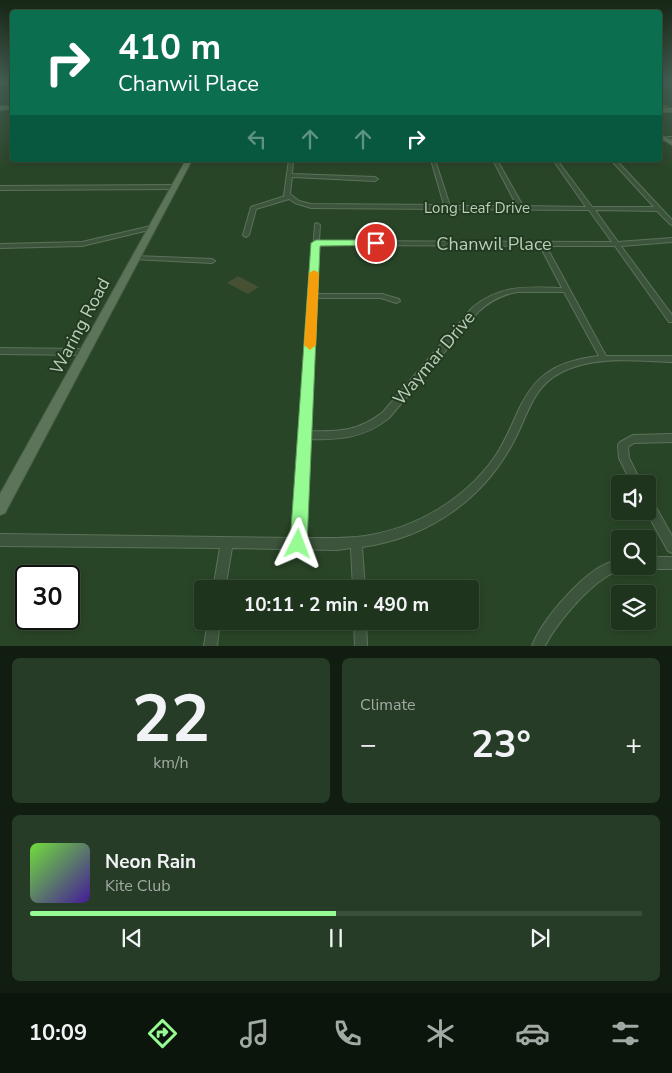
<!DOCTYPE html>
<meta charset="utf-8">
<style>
body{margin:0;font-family:"Nunito Sans",sans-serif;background:#273c26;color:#f1f3f6;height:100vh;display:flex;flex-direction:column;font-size:19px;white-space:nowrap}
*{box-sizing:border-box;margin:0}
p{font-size:16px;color:#a1aaa4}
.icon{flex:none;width:28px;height:28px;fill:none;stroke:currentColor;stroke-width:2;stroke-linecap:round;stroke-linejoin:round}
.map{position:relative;height:646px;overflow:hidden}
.side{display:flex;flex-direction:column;gap:12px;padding:12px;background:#111d10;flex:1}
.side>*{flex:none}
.banner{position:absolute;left:10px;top:10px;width:652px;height:152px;border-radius:5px;box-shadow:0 2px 8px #0003,0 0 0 1px #3c4f3b;background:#0b6e4f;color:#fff;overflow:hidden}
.controls{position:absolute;left:611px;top:475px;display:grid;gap:10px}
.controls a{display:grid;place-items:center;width:45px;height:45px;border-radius:5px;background:#1f341d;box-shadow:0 2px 8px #0003,0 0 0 1px #3c4f3b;font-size:25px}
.speed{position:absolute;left:15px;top:565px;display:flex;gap:10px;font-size:25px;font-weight:700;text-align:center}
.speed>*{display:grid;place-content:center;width:65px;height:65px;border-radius:50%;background:#1f341d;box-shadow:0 2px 8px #0003,0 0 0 1px #3c4f3b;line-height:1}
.speed .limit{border:2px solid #111;border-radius:8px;background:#fff;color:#111}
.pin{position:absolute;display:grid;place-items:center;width:42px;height:42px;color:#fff;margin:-21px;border:2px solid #fff;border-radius:50%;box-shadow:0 1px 5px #0007}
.me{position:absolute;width:55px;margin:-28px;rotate:3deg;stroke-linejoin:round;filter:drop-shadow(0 0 4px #0008)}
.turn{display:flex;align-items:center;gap:18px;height:105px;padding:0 25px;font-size:22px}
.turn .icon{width:65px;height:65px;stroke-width:2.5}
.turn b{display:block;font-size:35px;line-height:42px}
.lanes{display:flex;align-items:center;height:48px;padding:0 25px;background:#0003;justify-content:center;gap:25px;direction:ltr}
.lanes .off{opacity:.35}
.big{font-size:38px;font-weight:700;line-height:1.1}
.side .card{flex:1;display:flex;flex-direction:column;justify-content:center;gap:8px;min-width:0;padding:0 18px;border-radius:8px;background:#273c26}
.side .dial{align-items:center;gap:0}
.dial b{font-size:65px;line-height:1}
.song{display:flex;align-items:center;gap:15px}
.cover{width:60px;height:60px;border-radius:8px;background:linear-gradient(135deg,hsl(100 70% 55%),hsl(260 70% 35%))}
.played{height:5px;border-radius:2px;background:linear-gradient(90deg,#95fb92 50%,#3c4f3b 50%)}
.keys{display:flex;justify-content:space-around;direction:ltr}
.heat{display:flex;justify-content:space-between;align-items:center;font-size:28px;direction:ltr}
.side .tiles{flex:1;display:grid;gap:12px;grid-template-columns:1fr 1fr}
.card:last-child{grid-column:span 2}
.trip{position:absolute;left:194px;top:580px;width:285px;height:50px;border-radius:5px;background:#1f341d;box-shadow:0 2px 8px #0003,0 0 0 1px #3c4f3b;font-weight:700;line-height:50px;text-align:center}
.tab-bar{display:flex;height:80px;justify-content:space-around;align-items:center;background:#0c150c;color:#a1aaa4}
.tab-bar .icon{width:35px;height:35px}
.tab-bar .selected{color:#95fb92}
.tab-bar b{font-size:22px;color:#f1f3f6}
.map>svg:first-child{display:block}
</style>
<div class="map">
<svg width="672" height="646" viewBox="0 0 672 646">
<rect width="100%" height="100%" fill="#294527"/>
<path fill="#465033" d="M238 276 259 287 248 294 227 283Z"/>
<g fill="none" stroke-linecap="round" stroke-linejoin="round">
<defs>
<path id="minor" d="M0 82H12V84H0Z
M660 85H672V87H660Z
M660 103 670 109V111H668L660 106Z
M663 137H672V139H663Z
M289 160H293L292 174 375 177 378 179 375 181 292 177 290 194 299 201 311 204 444 205 431 160H435L450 206H517L493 160H497L523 206 586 207 553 160H557L592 207H654L611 160H616L672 220V225L670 224 657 211 595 210 618 242 672 238V242L621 246 672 315V322H669L615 246H546L606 356H672V362C636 361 593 355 560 373 534 386 528 413 516 437 486 498 429 538 362 547L365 589H353L351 548 337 550 232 548 225 589H213L220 548 0 546V534L293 538 315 224 317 223 320 225 319 241 612 242 589 210 311 208 295 203 289 199 256 209 249 235 246 237 244 236 243 235 251 207 285 196 284 195ZM319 245 540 246 562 288C528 287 500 284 472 308L383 412C359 431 339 432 309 431L316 298H381L396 303 400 301 399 299 382 294H316ZM517 292H564L599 356C560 361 538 371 520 407 512 424 505 442 494 458 464 500 416 528 365 536 344 539 324 538 304 538L309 439C340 440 364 438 389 418L478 312C490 301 501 295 517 292Z
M0 186 174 185 177 187 174 189 0 190Z
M151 226 154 228 153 229 82 246 0 248V244L82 242Z
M135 256 212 259 215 261 212 263 133 259 132 258Z
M0 348 84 349 87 350 88 352 87 354 84 355 0 354Z
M672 434V442L634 443 628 447 629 458 642 484H632L619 458 618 445 620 442 633 435Z
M648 499 652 500 672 536V553L668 551 646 511H648Z
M648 557H672V569H648L644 567 648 566Z
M620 559V566H625L624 569C618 572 611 573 606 577 585 590 556 624 545 646H532C542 620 575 583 598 568 605 564 612 561 620 559Z
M208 621H220L217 646H204Z
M354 621H366L367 646H355Z"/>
<path id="major" d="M0 106H12V109L0 110Z
M660 108H672V112H660Z
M660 134 672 141V145L660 138Z
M186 160H192L5 513 0 515V494Z"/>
</defs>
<use href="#minor" stroke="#5b725a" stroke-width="2"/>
<use href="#major" stroke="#475e45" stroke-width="2"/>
<use href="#minor" fill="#3d543c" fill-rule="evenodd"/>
<use href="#major" fill="#5c745a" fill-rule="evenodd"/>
</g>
<linearGradient id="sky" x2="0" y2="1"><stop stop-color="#172615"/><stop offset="0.47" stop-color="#435c52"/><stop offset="1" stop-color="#435c52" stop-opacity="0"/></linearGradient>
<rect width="672" height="172" fill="url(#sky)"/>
<path fill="#95fb92" stroke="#61a35f" d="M376 240 380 241V245L320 246 307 544 304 550 298 552 292 550 290 544 311 243 316 240Z"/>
<path fill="#f59e0b" d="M314 270 319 273 316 345 310 350 304 345 309 273Z"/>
<g text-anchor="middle" stroke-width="4" stroke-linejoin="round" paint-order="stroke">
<g font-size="15" fill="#baceb9" stroke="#223a20">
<text x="477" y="213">Long Leaf Drive</text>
</g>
<g font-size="18" fill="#baceb9" stroke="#223a20">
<text x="494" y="250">Chanwil Place</text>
<text transform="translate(80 326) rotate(-62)" y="6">Waring Road</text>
<text transform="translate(434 358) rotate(-50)" y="6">Waymar Drive</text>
</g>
</g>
</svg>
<div class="controls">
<a><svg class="icon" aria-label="sound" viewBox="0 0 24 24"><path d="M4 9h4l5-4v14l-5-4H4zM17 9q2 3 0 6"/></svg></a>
<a><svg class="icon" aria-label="search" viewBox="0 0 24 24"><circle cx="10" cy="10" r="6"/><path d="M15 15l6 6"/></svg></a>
<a><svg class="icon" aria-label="layers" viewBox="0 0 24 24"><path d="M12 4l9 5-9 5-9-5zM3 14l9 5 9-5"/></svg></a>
</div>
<div class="speed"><div class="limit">30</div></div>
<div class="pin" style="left:376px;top:243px;background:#d93025"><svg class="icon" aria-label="arrive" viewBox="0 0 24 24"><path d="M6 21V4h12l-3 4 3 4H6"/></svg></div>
<svg class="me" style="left:298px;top:544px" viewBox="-20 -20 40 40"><path d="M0-17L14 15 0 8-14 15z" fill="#95fb92" stroke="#fff" stroke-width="4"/></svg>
<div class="trip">10:11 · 2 min · 490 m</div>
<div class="banner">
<div class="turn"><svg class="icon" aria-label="right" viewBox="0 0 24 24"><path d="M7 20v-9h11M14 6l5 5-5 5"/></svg><div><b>410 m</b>Chanwil Place</div></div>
<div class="lanes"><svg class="icon off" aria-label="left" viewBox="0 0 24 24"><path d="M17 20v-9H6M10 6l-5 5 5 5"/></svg><svg class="icon off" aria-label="ahead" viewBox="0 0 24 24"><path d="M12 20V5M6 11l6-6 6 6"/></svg><svg class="icon off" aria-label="ahead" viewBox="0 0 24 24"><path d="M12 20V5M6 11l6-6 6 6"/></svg><svg class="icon" aria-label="right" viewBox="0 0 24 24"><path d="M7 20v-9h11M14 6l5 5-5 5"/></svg></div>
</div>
</div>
<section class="side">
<div class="tiles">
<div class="card dial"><b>22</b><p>km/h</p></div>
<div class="card"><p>Climate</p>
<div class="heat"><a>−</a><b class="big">23°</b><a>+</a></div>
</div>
<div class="card">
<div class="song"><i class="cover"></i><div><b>Neon Rain</b><p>Kite Club</p></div></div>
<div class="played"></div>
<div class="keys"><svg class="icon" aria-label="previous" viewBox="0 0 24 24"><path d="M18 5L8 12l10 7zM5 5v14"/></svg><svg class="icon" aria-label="pause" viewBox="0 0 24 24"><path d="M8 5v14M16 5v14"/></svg><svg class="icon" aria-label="next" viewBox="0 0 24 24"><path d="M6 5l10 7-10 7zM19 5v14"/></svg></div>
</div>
</div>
</section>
<nav class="tab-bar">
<b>10:09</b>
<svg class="icon selected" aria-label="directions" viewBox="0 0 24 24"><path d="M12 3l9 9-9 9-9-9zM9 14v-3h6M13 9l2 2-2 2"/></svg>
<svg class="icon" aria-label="music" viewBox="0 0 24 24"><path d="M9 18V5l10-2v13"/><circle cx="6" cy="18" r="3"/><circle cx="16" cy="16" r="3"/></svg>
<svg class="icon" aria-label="phone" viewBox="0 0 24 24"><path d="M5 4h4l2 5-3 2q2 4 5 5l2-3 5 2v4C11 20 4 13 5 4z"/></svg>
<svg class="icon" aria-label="climate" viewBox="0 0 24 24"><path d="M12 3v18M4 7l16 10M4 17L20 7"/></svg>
<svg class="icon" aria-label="car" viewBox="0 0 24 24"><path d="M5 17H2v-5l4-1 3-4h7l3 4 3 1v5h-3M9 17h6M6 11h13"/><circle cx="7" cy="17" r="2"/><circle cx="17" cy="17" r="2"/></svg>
<svg class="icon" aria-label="filters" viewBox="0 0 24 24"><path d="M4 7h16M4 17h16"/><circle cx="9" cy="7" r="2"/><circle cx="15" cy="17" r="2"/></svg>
</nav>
